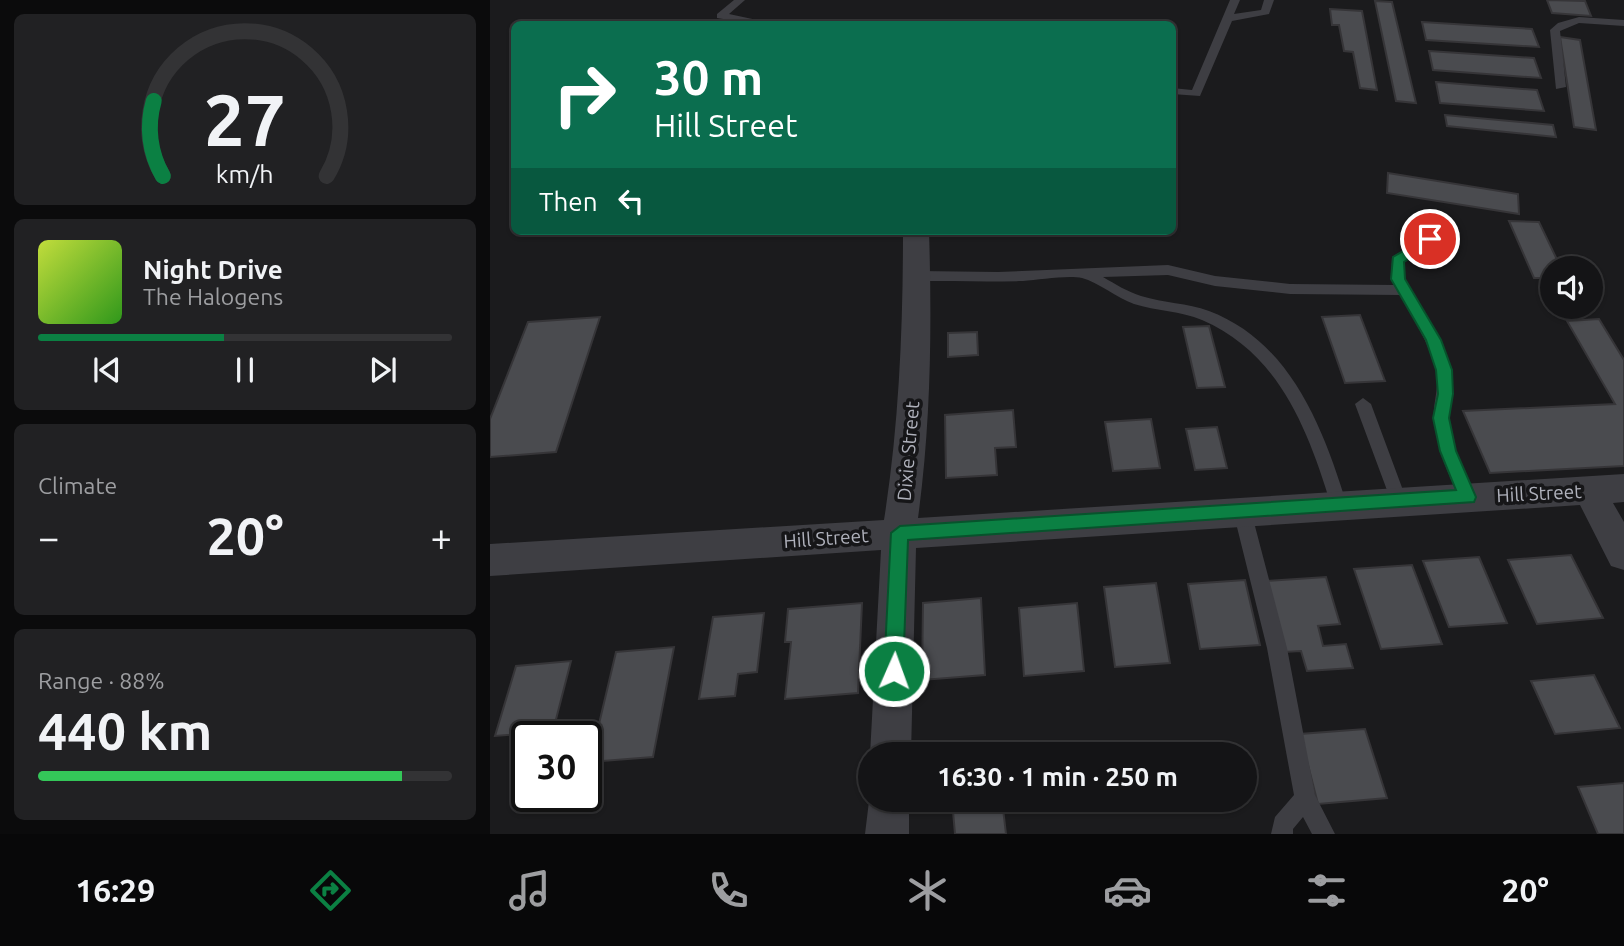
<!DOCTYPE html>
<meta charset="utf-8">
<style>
body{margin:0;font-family:Ubuntu,sans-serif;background:#212123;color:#f1f3f6;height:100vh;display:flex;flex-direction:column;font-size:26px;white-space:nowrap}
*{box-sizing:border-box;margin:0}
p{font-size:23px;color:#9d9ea1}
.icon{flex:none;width:38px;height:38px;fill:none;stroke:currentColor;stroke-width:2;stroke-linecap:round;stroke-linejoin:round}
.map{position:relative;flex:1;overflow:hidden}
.details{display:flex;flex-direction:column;gap:14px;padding:14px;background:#0b0b0c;width:490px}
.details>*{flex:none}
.hud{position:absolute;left:21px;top:21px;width:665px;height:214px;border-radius:10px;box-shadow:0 2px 5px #0004,0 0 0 2px #333335;background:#0b6e4f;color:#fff;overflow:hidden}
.controls{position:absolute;left:1050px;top:256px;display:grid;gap:14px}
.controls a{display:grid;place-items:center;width:63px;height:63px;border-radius:50%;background:#141416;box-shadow:0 2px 5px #0004,0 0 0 2px #333335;font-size:35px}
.speed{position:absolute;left:21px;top:721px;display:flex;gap:14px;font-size:35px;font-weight:700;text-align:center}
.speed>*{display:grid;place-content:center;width:91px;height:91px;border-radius:50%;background:#141416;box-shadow:0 2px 5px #0004,0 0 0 2px #333335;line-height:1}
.speed .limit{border:4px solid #111;border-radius:10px;background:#fff;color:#111}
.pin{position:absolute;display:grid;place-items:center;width:60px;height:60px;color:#fff;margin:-30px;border:4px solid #fff;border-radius:50%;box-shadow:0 2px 7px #0007}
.me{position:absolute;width:77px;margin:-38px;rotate:2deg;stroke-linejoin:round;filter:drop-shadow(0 0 5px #0008)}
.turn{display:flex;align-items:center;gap:24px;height:147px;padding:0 28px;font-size:32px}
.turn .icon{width:91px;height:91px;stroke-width:2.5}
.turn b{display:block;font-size:49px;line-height:60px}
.then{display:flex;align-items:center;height:66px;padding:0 28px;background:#0003;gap:14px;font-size:26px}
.big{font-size:52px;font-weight:700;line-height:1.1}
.details .widget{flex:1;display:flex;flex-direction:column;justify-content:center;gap:10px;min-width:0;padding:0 24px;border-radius:10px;background:#212123}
.details .dial{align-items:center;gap:0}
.dial svg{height:182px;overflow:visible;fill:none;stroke:#333335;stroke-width:7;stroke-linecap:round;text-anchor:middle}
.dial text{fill:#f1f3f6;stroke:none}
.song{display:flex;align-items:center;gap:21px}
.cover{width:84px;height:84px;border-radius:10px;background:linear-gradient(135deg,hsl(70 70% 55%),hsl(110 70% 35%))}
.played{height:7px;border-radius:4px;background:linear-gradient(90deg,#0b8043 45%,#333335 45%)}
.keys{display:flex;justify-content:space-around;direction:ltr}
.heat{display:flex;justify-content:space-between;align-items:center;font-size:38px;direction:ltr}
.charge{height:10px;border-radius:5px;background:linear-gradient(90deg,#34c759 88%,#333335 0)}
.trip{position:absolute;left:368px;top:742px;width:399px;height:70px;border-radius:35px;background:#141416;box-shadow:0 2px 5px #0004,0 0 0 2px #333335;font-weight:700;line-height:70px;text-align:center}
.tab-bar{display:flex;height:112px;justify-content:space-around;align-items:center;background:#080809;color:#9d9ea1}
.tab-bar .icon{width:49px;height:49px}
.tab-bar .selected{color:#0b8043}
.tab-bar b{font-size:32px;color:#f1f3f6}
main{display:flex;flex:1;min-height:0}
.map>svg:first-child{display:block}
</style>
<main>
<section class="details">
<div class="widget dial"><svg viewBox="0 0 100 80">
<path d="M14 69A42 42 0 1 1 86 69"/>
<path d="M14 69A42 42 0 0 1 10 36" stroke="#0b8043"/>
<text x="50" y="56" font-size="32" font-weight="700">27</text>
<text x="50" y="72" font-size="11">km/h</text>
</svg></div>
<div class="widget">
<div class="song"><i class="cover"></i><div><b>Night Drive</b><p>The Halogens</p></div></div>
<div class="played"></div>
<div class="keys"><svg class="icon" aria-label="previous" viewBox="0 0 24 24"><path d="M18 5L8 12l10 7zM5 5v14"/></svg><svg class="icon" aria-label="pause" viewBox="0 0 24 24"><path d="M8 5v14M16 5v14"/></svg><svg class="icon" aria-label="next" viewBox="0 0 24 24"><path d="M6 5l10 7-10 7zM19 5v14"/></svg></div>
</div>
<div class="widget"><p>Climate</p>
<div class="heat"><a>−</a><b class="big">20°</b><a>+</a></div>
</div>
<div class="widget"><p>Range · 88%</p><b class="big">440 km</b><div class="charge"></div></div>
</section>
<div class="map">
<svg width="1134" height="834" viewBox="0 0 1134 834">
<rect width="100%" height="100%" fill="#1b1b1d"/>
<path fill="#4a4b4f" stroke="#363538" stroke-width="2" d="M1057 0 1095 1 1101 16 1062 13Z
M885 1 902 2 926 103 906 101Z
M840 9 872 11 887 90 870 88 863 52 854 51 849 25H842Z
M932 22 1042 29 1049 47 936 40Z
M1070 37 1090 40 1106 130 1084 127Z
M939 51 1044 58 1051 78 943 70Z
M946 82 1047 90 1054 111 950 103Z
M955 115 1063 125 1066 137 957 126Z
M898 173 1028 194 1029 214 897 193Z
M1019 221 1049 222 1071 268H1062V278H1044Z
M870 315 895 381 855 383 832 317Z
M110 317 66 452 0 457V419L38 322Z
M1109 319 1134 360V466L1000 473 973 411 1125 404 1077 321Z
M719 326 735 387 707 388 693 327Z
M487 332 488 355 458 357V333Z
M523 410 526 447 505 448 507 475 456 478 455 415Z
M661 419 670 468 623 471 615 422Z
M727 427 737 468 705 470 696 429Z
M1081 555 1113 618 1047 624 1018 560Z
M989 557 1017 623 959 627 933 561Z
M922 565 952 644 891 649 864 569Z
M836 577 850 624 828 626 833 646 856 644 863 668 817 671 811 651 794 652 776 581Z
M755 580 770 645 710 649 698 584Z
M666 583 680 663 625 667 614 587Z
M491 598 495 675 432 680 433 603Z
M372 603 368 693 295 699 301 642H295L298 609Z
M587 603 594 671 534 676 529 608Z
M274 613 267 672 248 674 245 696 209 699 223 617Z
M184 647 163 757 100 762 126 652Z
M81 661 63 731 5 736 26 666Z
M1104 675 1130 728 1065 734 1041 681Z
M875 729 897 798 828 804 810 734Z
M1134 783V834H1108L1088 787Z
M462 800H512L516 834H465Z"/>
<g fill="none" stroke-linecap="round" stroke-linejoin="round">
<path fill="#3e3e43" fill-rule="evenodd" d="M244 0H255L239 14 285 24H264L227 18V14Z
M740 0H750L744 14 771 10 774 0H784L779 14 742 21 710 96 682 94V88L702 90Z
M1089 17 1134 20V26L1089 23 1070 31 1076 87 1066 89 1060 30 1068 23Z
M957 224 964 228 962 231 914 262 915 279 950 340 962 370 963 394 959 418 966 451 986 497 984 502 978 504 972 502C959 477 947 449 944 421 942 403 951 386 945 367 938 341 923 318 910 295L800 294 725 286 678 275 613 277C625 284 638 292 651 296 674 303 697 303 719 311 801 342 833 428 857 505L855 510 849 512 843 510 841 505C818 430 789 353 712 320 691 311 666 311 644 304 627 298 608 282 592 278 577 275 549 280 533 281 498 282 463 281 427 281L420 276 427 271 508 272 678 265 725 276 800 284 905 285 901 279 902 257Z
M873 398 881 404 917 501 915 506 909 508 903 506 901 501 865 404Z
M752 504 758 506 761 511 797 648 825 795 845 834H822L813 817 803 829V834H781L785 817 804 795 777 648 743 511 746 506Z"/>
<path fill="#3e3e43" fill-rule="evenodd" d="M413 231H439C442 327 441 423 428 518L1134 474V502L1123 503 1134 522V570L1121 566 1090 505 426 548 421 754 380 755 391 550 0 576V544L394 520C409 425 413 328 413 231Z
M380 793V800H419V834H375Z"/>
</g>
<path fill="#0b8043" stroke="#07532c" stroke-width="2" d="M940 235 947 239 945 242 914 262 915 279 951 340 962 370 963 394 959 418 966 451 986 497 984 502 418 540 413 671 410 678 404 681 397 678 394 671 401 533 410 526 966 490 950 451 943 418 948 394 946 370 936 340 901 279 903 257Z"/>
<g text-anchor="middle" stroke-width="7" stroke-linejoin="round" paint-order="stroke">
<g font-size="19" fill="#afb1bb" stroke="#161618">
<text transform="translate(418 451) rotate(-85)" y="7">Dixie Street</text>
<text transform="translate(1049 493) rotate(-3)" y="7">Hill Street</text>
<text transform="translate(336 538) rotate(-4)" y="7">Hill Street</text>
</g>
</g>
</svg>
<div class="controls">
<a><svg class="icon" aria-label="sound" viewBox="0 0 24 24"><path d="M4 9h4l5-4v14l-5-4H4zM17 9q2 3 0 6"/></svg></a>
</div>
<div class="speed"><div class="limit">30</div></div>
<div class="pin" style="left:940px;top:239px;background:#d93025"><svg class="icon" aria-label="arrive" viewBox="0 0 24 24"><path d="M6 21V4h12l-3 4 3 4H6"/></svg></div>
<svg class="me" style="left:404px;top:671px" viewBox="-20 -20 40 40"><circle r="17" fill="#0b8043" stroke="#fff" stroke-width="3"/><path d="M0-11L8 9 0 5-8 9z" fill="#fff"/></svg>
<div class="trip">16:30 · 1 min · 250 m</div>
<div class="hud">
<div class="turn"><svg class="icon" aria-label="right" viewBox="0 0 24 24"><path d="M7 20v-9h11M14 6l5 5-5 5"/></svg><div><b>30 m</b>Hill Street</div></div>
<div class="then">Then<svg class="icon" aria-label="left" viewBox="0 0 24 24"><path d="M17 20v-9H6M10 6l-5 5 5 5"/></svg></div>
</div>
</div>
</main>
<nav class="tab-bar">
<b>16:29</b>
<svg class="icon selected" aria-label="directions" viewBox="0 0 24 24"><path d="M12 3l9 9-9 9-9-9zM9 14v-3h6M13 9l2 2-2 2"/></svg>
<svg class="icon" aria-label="music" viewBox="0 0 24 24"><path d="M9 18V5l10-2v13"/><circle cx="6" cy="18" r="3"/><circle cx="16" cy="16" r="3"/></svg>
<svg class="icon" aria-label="phone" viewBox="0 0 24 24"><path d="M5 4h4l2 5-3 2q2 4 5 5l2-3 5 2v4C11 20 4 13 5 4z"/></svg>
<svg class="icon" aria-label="climate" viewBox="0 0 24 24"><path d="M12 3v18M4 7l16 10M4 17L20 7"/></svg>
<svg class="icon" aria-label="car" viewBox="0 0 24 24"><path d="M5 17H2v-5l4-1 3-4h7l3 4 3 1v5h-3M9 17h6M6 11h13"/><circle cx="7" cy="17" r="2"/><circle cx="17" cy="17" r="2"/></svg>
<svg class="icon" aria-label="filters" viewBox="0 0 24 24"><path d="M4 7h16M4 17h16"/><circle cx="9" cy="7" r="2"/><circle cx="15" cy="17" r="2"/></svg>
<b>20°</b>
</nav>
